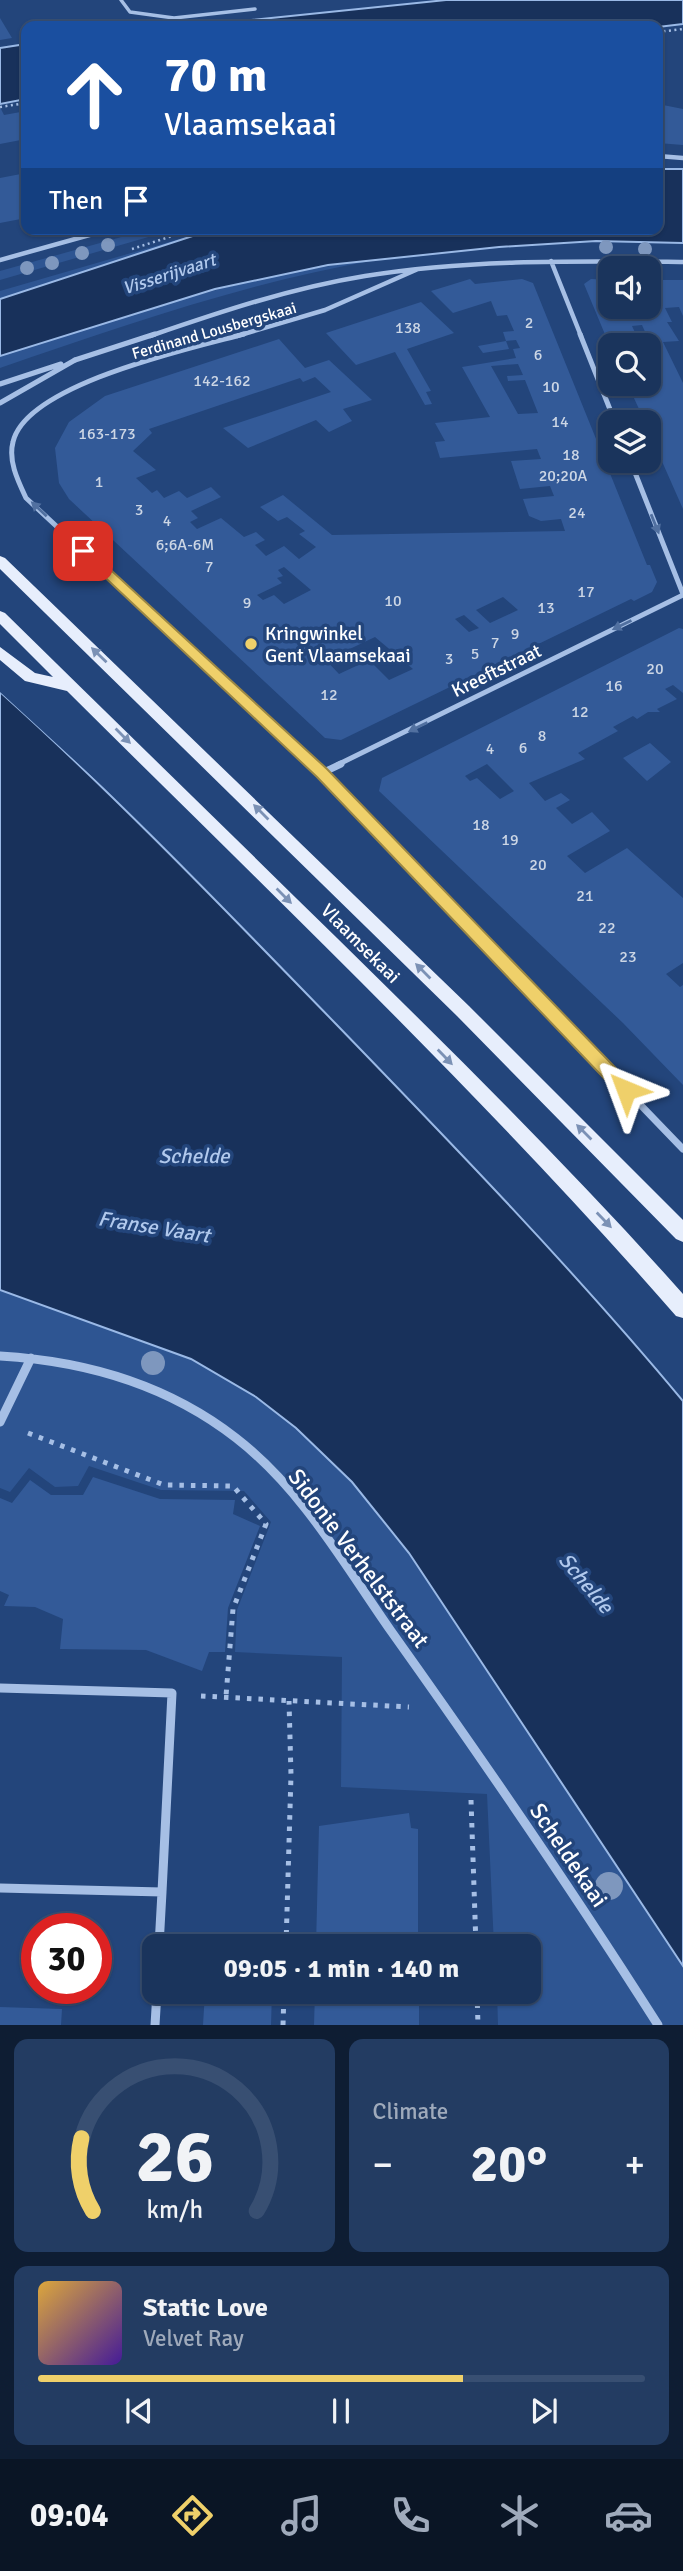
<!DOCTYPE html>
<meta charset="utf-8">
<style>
body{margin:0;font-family:Signika,sans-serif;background:#233c62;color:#f1f3f6;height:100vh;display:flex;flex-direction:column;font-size:26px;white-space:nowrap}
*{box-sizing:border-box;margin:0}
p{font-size:23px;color:#9faabb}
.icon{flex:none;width:38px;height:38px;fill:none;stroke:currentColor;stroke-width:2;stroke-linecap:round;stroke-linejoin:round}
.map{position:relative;height:2025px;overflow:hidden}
.drawer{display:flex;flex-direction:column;gap:14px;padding:14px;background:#0e1d33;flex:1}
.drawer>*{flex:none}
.top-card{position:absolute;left:21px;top:21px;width:642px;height:214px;border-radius:14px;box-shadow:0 2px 5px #0004,0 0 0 2px #384f72;background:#1a4fa0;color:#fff;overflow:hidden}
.buttons{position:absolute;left:598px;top:256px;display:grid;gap:14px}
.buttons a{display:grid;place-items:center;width:63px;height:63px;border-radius:14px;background:#1a345c;box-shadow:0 2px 5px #0004,0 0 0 2px #384f72;font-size:35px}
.speed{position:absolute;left:21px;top:1913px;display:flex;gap:14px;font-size:35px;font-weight:700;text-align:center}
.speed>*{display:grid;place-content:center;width:91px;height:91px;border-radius:50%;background:#1a345c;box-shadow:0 2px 5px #0004,0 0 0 2px #384f72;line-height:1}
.speed .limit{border:10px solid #d22;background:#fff;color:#111}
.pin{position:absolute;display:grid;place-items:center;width:60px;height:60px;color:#fff;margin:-30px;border-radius:14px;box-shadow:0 4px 10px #0006}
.me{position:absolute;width:77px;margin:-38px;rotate:316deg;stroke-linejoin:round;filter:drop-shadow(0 0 5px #0008)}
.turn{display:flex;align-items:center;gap:24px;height:147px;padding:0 28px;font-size:32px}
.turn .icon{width:91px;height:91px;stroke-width:2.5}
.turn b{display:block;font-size:49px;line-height:60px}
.then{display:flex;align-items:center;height:66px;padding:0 28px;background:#0003;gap:14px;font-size:26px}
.big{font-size:52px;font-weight:800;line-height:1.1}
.drawer .card{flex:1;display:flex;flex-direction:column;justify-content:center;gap:10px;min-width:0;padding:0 24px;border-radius:14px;background:#233c62}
.drawer .dial{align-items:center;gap:0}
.dial svg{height:182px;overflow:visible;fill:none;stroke:#384f72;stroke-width:7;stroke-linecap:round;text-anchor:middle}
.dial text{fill:#f1f3f6;stroke:none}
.song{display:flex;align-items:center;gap:21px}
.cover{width:84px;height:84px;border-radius:10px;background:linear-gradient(135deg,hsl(40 70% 55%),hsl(260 70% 35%))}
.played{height:7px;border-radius:4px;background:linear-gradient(90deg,#efd06a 70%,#384f72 70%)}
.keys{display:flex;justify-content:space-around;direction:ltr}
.heat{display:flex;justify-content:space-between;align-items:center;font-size:38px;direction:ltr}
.drawer .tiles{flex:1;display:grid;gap:14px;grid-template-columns:1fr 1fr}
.card:last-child{grid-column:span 2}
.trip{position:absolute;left:142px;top:1934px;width:399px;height:70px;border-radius:14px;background:#1a345c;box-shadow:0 2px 5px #0004,0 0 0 2px #384f72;font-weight:800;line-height:70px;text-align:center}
.tab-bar{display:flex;height:112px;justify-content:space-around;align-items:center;background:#0a1525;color:#9faabb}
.tab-bar .icon{width:49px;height:49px}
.tab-bar .current{color:#efd06a}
.tab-bar b{font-size:32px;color:#f1f3f6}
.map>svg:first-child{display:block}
</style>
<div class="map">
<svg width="683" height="2025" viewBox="0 0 683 2025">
<rect width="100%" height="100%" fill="#23457b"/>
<path fill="#2e5592" d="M150 229H176L0 280V271Z
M214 229 0 299V291Z
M376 260C248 282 123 326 0 368V356C124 317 247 273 376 260Z
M0 1290 191 1359 256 1397 296 1428 352 1482 409 1553 683 1966V2025H498L497 1992H528V1946H494L487 1794 341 1787 342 1657 235 1652 237 1610 271 1522 244 1491 161 1490 89 1466 78 1486 55 1487 29 1468 10 1492 0 1488Z"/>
<path fill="#18315b" stroke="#9ab9e6" stroke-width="2" d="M446 0H683V24L658 27 193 26Z
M26 44V99L0 104V48Z
M658 169H683V243L596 241 499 247 328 265 215 289 0 356V299L214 229H658Z
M0 692C117 797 226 911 335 1023 454 1146 573 1269 683 1401V1966L409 1553 352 1482 296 1428 256 1397 191 1359 0 1290Z"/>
<path fill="#23457b" d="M0 689 64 746 131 812 0 692Z"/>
<path fill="#335a98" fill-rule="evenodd" d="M0 18 12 38 0 40Z
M658 104 683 109V145L658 143Z
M0 107 4 115 26 111V139L0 144Z
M26 173V218L0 223V178Z
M470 279 475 284 522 279 533 283 647 565H650L657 582 652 592 634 601 631 599 341 740 325 738 69 499 59 483 55 448 69 422 105 396 279 339 305 368 329 360 372 400 343 409 352 421 329 432 316 420 248 448 223 428 331 392 315 377 303 382 300 378 149 429 152 433 133 451 156 470 136 478 152 493 157 490 164 498 179 491 187 498 211 487 221 497 191 511 198 518 190 522 197 529 221 518 244 537 256 532 265 540 255 545 266 556 284 546 299 559 316 547 299 534 305 531 287 517 278 521 260 507 283 495 332 535 565 531 561 519 541 521 529 516 523 499 554 496 550 486 520 489 511 461 541 459 537 449 440 458 435 442 445 441 435 423 490 417 462 367 516 358 513 349 520 348 516 340 506 341 503 332 514 331 507 315 497 316 491 301 453 313 431 291ZM518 364 523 375 507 376 508 381 525 380 538 413 518 414 491 366ZM284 567 311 590 284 604 274 595 263 600 257 595 282 583 277 578 283 576 278 570ZM503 597 518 610 490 623 476 610ZM464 615 473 623 479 628 469 632 455 619ZM375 637 413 669 389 680 369 660 339 674 321 655 331 650 337 655Z
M591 279 611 280V306H649V280H683V316L679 307 665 308 672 322H667L679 341 663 342 683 383V509L649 432V422H645L627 383H649L650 343 642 325 632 326 639 341 609 344 584 284Z
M421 302 454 333 407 349 431 391 426 392 432 404 425 405 395 352 356 365 326 333Z
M506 341 509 349 483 353 478 346Z
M679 628 683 629V693L673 685 665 689 677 699 657 709 660 712H648L637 719 633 716 613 727 618 731 578 753 585 759 529 783 545 801 561 793 570 800 556 808 572 824 592 812 610 831 567 856 585 873 627 848 683 898V963L666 974 680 987 683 985V1085L623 1023 379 791 382 778ZM487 764 514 791 500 799 477 778 470 781 465 776Z
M650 743 671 762 647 781 623 758Z
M93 1477 160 1499 235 1500 233 1514 260 1526 228 1608 225 1652H209L202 1671 146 1650 60 1649 63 1619 35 1607 4 1606 9 1595 0 1591V1498L12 1503 30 1480 51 1495H83Z
M409 1813 411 1828 418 1829V1946H316L319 1826Z
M205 1992H272L271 2025H203Z
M315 1992H419V2025H314Z
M0 2007 62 2009 61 2025H0Z"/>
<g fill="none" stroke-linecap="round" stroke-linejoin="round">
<path stroke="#a6bfe5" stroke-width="2.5" stroke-dasharray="2 3.5" stroke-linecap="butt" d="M658 32 683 29
M0 107 26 103
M132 249 194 229"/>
<path stroke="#a6bfe5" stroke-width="5" stroke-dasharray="4.5 7" stroke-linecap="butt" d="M28 1433 164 1485 233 1486 266 1524 233 1609 226 1696
M201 1696 409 1707
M471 1800 476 1946
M286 1946 291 1775 289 1701
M477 1992 478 2025
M283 2025 284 1992"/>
<path stroke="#a6bfe5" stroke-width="3.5" d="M121 0 130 12 174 18 255 9"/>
<path stroke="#a6bfe5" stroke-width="4.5" d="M658 156 683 158
M0 260 111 229
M551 261 581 336
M150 336C220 312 291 288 365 276 470 259 577 261 683 262
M237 336 325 310 418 269"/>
<path stroke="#a6bfe5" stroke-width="5" d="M244 334C192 348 26 384 13 442 8 461 18 481 26 498L314 765
M580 334 615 422
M75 360 155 334
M630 460 683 594
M337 765 683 595"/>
<path stroke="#a6bfe5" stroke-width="7" d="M312 764 683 1149
M322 773 341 764"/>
<path stroke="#a6bfe5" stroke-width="9" d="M0 1356C85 1361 168 1385 236 1438 302 1489 344 1564 391 1631 483 1760 573 1891 658 2025
M0 1422 31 1358
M0 1688 172 1693 162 1892 0 1888
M159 1946 162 1892
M155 2025 157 1992"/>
<path fill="#e7eefc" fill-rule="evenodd" d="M0 556 5 558 469 1006 683 1220V1242L676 1239 457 1016 0 569Z
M0 611 5 613C115 721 226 829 337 938 455 1054 573 1170 683 1294V1318L676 1316C485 1097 273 896 67 691L25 681 0 660V647L35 673 53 677 0 624Z"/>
<path stroke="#a6bfe5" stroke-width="5" d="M0 384 61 364
M0 403 75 360"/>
</g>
<g fill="#7e97be">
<circle cx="108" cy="245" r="7"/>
<circle cx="606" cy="247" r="7"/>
<circle cx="645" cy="249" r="7"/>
<circle cx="82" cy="253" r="7"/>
<circle cx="52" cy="263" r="7"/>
<circle cx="27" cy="268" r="7"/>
<circle cx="153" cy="1363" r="12"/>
<circle cx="609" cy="1886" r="14"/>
</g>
<defs><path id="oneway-solid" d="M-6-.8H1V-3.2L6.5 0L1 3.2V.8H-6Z" transform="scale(1.75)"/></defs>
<g fill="#5170a0">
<use href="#oneway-solid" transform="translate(39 509) rotate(-137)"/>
<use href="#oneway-solid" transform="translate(655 524) rotate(68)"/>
<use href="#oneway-solid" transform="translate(622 625) rotate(154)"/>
<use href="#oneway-solid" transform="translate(418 727) rotate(154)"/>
</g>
<g fill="#7b91b5">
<use href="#oneway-solid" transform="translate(99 655) rotate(-136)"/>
<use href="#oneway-solid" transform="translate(123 736) rotate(45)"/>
<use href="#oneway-solid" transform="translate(261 812) rotate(-135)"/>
<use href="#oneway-solid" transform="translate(284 896) rotate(45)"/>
<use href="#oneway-solid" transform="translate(423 971) rotate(-135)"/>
<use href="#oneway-solid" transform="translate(445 1057) rotate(46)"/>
<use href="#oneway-solid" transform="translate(584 1132) rotate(-135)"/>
<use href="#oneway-solid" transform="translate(604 1220) rotate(46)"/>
</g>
<path fill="#efd06a" stroke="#9b8745" stroke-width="2" d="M79 548H87L327 769 632 1085V1095H620L317 777 79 553Z"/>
<circle fill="#efd06a" stroke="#23457b" stroke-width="2.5" cx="251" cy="644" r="7"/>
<g text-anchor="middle" stroke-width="7" stroke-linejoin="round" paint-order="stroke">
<g font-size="16" fill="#ccd6e5">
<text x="529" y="328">2</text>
<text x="408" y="333">138</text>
<text x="538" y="360">6</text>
<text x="222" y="386">142-162</text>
<text x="551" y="392">10</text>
<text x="560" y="427">14</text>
<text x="107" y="439">163-173</text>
<text x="571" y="460">18</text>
<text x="563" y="481">20;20A</text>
<text x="99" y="487">1</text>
<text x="139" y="515">3</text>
<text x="577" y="518">24</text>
<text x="167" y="526">4</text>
<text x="185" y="550">6;6A-6M</text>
<text x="209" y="572">7</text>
<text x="586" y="597">17</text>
<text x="393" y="606">10</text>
<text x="247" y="608">9</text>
<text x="546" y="613">13</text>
<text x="515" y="639">9</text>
<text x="495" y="648">7</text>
<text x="475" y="659">5</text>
<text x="449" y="664">3</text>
<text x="655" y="674">20</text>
<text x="614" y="691">16</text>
<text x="329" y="700">12</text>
<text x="580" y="717">12</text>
<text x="542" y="741">8</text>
<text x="523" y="753">6</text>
<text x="490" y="754">4</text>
<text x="481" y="830">18</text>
<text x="510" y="845">19</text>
<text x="538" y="870">20</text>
<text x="585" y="901">21</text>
<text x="607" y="933">22</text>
<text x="628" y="962">23</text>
</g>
<g font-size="16" fill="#fff" stroke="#23457b">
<text transform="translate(214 330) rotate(-16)" y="6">Ferdinand Lousbergskaai</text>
</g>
<g font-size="18" font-style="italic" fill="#b1c9ed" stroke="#23457b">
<text transform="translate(169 274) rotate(-18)" y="6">Visserijvaart</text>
</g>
<g font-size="19" fill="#fff" stroke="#23457b" text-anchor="start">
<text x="265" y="640">Kringwinkel<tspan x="265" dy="22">Gent Vlaamsekaai</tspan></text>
</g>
<g font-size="19" fill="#fff" stroke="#23457b">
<text transform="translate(496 670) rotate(-26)" y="7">Kreeftstraat</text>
<text transform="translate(361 943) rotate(45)" y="7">Vlaamsekaai</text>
</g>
<g font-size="21" font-style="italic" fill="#b1c9ed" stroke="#23457b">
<text x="194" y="1163">Schelde</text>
<text transform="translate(154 1227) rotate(9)" y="7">Franse Vaart</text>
<text transform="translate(586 1583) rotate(50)" y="7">Schelde</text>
</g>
<g font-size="23" fill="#fff" stroke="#23457b">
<text transform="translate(359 1558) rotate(53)" y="8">Sidonie Verhelststraat</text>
<text transform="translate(569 1855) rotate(56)" y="8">Scheldekaai</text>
</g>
</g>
</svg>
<div class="buttons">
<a><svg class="icon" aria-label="sound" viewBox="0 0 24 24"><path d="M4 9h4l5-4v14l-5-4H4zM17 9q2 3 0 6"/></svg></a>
<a><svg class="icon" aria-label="search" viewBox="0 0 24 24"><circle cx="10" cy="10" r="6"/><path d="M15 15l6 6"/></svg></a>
<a><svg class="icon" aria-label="layers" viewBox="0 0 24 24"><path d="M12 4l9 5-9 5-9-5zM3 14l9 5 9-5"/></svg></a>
</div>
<div class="speed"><div class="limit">30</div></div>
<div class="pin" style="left:83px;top:551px;background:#d93025"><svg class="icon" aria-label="arrive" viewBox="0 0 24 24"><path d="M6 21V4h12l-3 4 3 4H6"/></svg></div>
<svg class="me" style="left:626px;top:1090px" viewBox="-20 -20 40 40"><path d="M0-17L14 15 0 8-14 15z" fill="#efd06a" stroke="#fff" stroke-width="4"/></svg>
<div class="trip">09:05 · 1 min · 140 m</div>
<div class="top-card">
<div class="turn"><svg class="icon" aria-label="ahead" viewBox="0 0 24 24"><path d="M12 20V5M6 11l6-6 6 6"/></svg><div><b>70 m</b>Vlaamsekaai</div></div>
<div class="then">Then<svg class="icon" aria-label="arrive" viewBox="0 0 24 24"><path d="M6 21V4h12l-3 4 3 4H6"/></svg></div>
</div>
</div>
<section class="drawer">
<div class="tiles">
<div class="card dial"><svg viewBox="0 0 100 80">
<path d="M14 69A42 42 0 1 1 86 69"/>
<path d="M14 69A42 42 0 0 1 9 37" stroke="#efd06a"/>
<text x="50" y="56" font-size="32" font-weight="700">26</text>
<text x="50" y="72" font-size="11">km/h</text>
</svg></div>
<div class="card"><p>Climate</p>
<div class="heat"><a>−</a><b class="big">20°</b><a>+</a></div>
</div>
<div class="card">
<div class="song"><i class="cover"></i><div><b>Static Love</b><p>Velvet Ray</p></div></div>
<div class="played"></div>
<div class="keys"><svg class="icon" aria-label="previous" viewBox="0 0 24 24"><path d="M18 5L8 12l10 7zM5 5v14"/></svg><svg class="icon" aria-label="pause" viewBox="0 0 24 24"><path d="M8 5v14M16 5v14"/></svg><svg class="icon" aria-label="next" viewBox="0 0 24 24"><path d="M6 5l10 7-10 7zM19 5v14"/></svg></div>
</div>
</div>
</section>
<nav class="tab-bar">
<b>09:04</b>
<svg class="icon current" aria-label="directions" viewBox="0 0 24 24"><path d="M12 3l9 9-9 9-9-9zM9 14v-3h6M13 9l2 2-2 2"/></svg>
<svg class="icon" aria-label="music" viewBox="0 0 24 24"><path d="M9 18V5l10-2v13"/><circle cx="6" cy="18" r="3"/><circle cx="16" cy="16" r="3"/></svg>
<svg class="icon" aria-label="phone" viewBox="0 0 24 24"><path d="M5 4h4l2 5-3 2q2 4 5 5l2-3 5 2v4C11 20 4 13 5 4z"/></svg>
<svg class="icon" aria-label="climate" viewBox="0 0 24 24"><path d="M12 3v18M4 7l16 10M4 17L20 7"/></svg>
<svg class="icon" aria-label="car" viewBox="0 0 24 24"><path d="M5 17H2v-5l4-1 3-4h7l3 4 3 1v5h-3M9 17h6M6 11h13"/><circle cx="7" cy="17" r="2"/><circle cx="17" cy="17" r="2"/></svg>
</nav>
